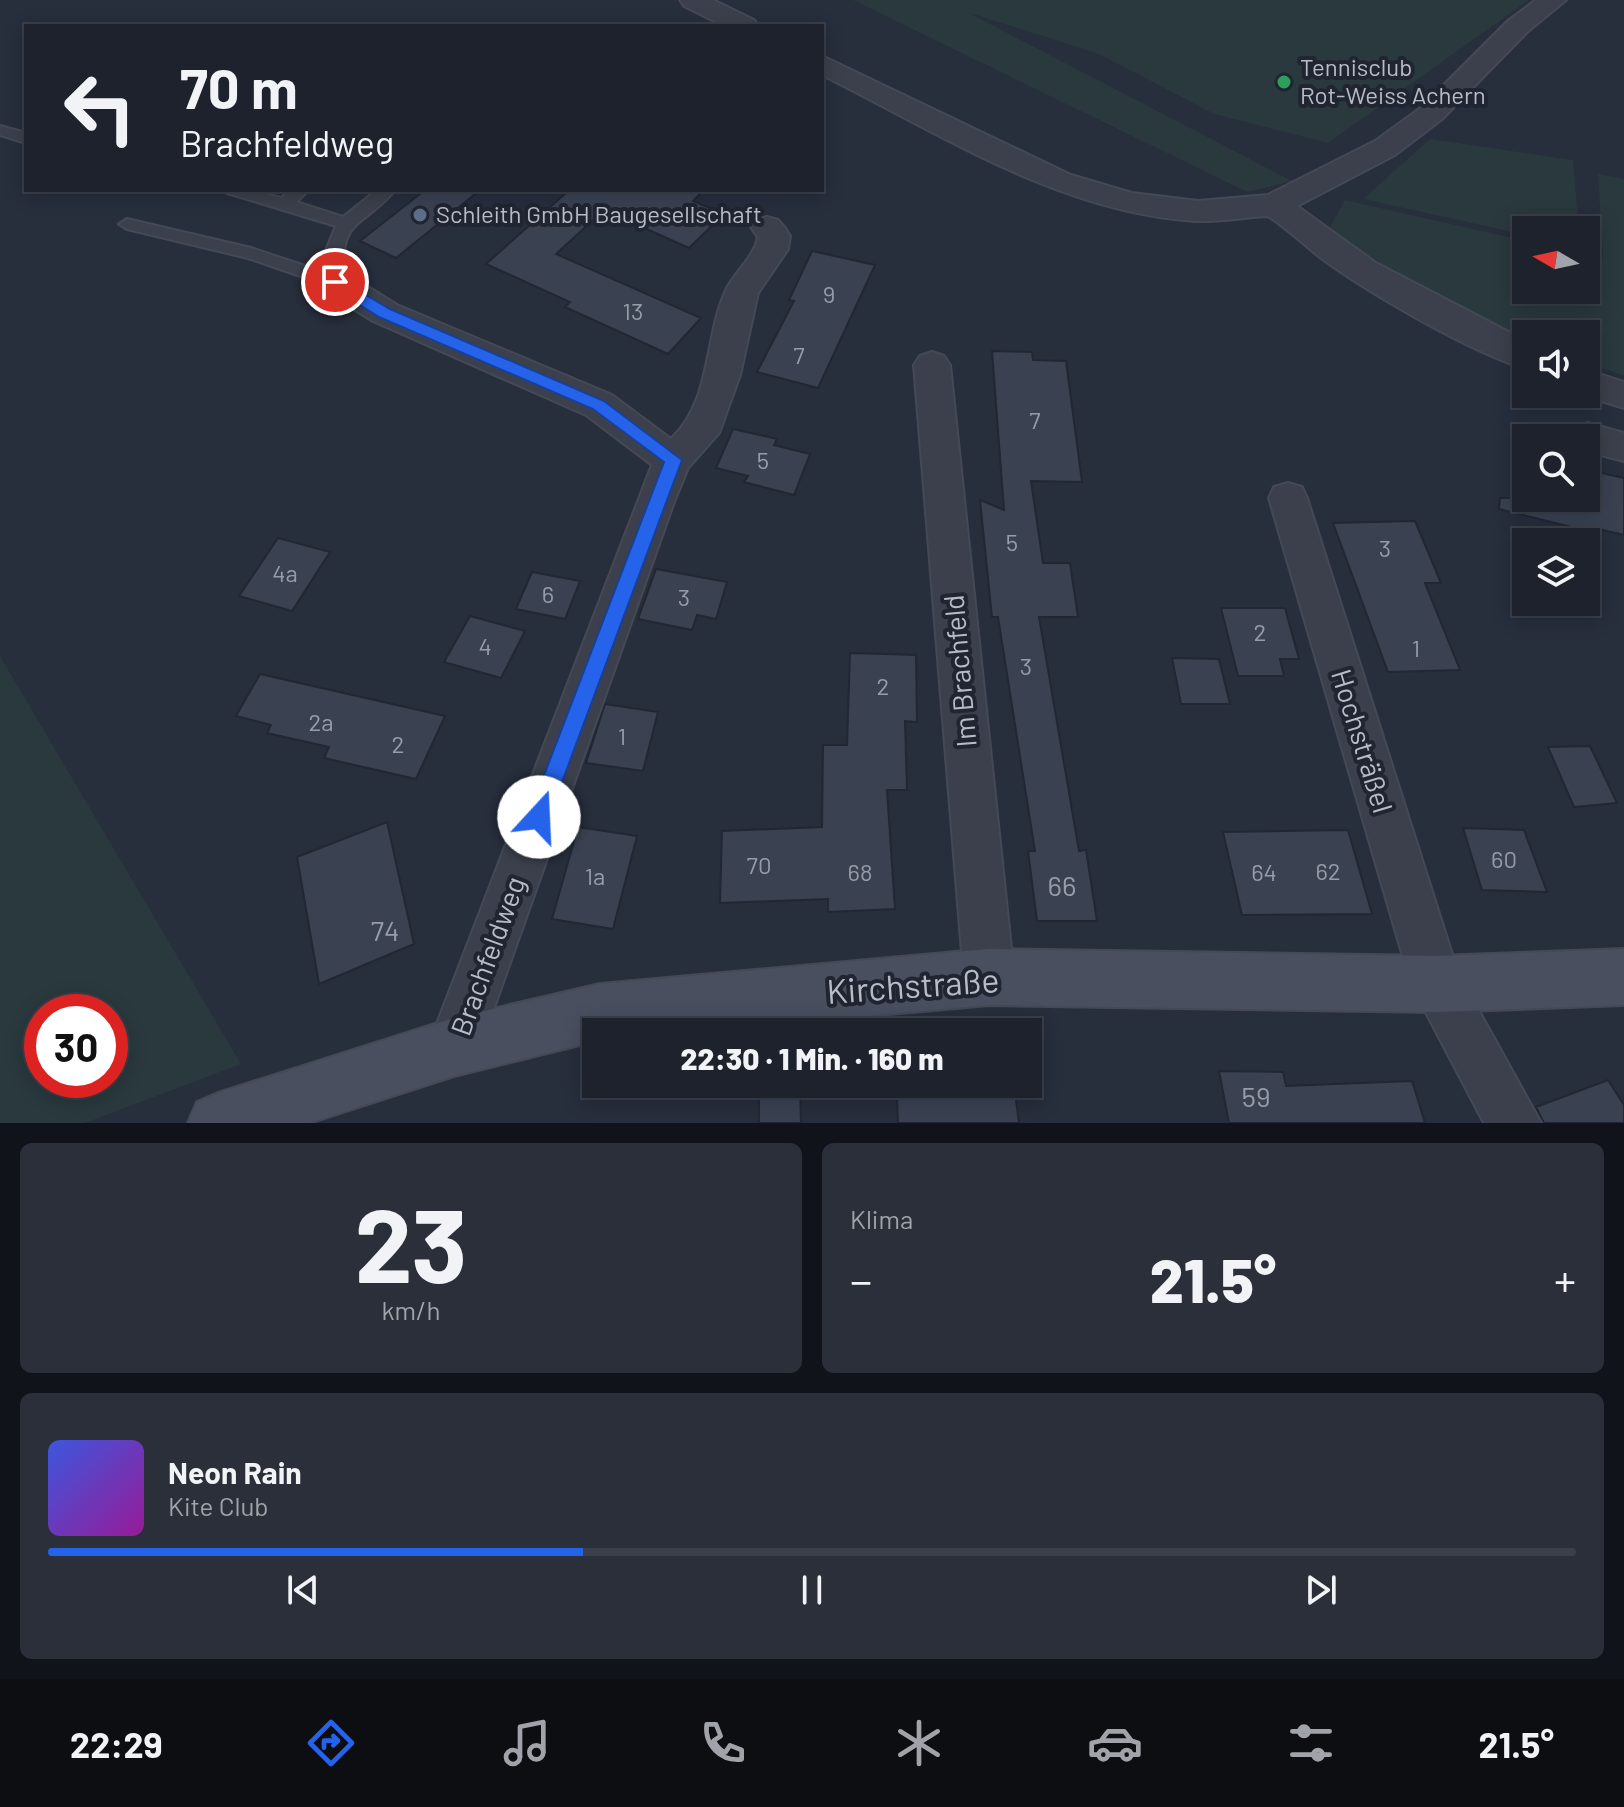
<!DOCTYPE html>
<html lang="de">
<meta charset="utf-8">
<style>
body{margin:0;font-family:Barlow,sans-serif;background:#2a2f39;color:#f1f3f6;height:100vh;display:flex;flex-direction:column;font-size:30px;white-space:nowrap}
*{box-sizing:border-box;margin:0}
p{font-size:26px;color:#a0a4aa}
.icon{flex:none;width:44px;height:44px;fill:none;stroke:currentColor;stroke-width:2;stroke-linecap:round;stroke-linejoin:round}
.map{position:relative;height:1123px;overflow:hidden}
.drawer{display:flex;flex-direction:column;gap:20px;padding:20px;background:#101319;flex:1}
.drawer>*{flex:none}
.banner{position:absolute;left:24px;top:24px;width:800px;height:168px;border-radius:0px;box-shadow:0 4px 20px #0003,0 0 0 2px #3b3f49;background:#1d222d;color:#f1f3f6;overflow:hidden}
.needle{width:52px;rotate:279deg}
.fabs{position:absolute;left:1512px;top:216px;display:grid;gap:16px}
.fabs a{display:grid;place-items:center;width:88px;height:88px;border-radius:0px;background:#1d222d;box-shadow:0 4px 20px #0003,0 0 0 2px #3b3f49;font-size:40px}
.speed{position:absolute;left:24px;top:994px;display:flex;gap:16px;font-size:40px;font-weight:700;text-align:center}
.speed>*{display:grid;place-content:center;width:104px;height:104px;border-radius:50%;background:#1d222d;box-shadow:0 4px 20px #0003,0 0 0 2px #3b3f49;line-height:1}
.speed .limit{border:12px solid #d22;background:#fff;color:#111}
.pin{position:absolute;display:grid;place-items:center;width:68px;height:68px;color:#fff;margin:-34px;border:4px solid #fff;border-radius:50%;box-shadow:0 2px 8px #0007}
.me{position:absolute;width:88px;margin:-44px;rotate:20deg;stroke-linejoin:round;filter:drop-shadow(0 0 6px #0008)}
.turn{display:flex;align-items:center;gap:28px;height:168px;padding:0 24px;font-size:36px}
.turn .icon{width:104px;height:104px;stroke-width:2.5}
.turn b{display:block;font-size:56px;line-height:68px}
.big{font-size:60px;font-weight:800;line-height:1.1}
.drawer .widget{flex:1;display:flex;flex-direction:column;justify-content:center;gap:12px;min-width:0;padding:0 28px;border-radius:12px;background:#2a2f39}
.drawer .dial{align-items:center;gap:0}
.dial b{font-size:104px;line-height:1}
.song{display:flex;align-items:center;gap:24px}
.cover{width:96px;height:96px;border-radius:12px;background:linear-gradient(135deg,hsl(230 70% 55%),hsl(300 70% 35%))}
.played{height:8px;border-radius:4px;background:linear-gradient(90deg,#2563eb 35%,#3b3f49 35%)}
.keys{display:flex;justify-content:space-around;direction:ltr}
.heat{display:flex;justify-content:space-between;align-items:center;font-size:44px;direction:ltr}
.drawer .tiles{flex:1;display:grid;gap:20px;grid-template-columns:1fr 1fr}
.widget:last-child{grid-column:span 2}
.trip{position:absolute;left:582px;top:1018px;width:460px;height:80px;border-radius:0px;background:#1d222d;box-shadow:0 4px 20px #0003,0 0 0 2px #3b3f49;font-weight:800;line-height:80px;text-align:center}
.dock{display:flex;height:128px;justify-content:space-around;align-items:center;background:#0c0e12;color:#a0a4aa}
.dock .icon{width:56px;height:56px}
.dock .selected{color:#2563eb}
.dock b{font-size:36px;color:#f1f3f6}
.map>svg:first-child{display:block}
</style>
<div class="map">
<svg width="1624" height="1123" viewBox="0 0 1624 1123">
<rect width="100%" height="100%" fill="#272e3c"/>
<path fill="#29393d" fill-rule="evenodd" d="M853 0H1529L1328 143 1214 114 1099 54 967 12 1292 181 1247 192Z
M1430 139 1573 160 1579 230H1526V235L1363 199Z
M1598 174 1624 179V376L1586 362V334H1526V337C1458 310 1387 273 1330 227L1345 200 1526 241V290H1586V255L1603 258Z
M0 656 241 1064 85 1123H0ZM42 1012H110V1080H42Z"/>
<path fill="#3a4252" stroke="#222733" stroke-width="2" d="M425 190H480L396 258 360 241Z
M560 190H704L693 201 724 214 689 248 604 210 556 254 701 318 668 354 565 307 570 302 486 264 566 193Z
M812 251 875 265 818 388 757 372 794 301 789 300Z
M992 351 1032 352 1033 360 1066 361 1082 482 1031 481 1043 563H1070L1078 617H1039L1079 851 1086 850 1097 921H1037L1028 851H1035L998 617H992L980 500 1004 510Z
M733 429 777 439 774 445 810 454 794 495 744 482 748 476 716 468Z
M1593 471 1624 478V535L1599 529V534L1499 509 1500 498H1586V474L1594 475Z
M1415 521 1441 583H1425L1460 670 1388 672 1333 523Z
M278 538 330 552 292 611 239 596Z
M656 569 727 582 716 619 697 615 692 630 638 619Z
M532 572 580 581 565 619 516 609Z
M1221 608H1285L1299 659H1280L1284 676H1238Z
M470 616 525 631 501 678 444 662Z
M850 653 916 655 917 722 905 721 907 790H887L895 909 828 912V899L720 903 722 831 822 827 823 745H847Z
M1172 658 1219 659 1230 704H1181Z
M260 674 445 716 416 779 324 758 329 747 267 733 271 725 236 716Z
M605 704 658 712 643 771 586 763Z
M1590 746 1617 803 1574 807 1548 747Z
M387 822 414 944 319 984 297 857Z
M578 827 637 836 613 929 552 919Z
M1463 828 1524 830 1547 892 1482 890Z
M1348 830 1372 914 1242 915 1223 832Z
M1219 1071 1283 1072 1286 1086 1412 1081 1425 1123H1229Z
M1608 1080 1624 1105V1123H1544L1536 1107Z
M759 1084H800L801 1123H759Z
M1015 1093 1019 1123H898L897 1097Z"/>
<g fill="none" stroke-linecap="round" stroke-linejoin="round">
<defs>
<path id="service" d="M0 126 26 133V143L0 135Z
M224 190H251L281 198 291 190H309L296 202 343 217 377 190H395C360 231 340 215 343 282L335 288 248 258 127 229 119 224 127 219 251 248 326 273 327 248 336 226 227 193Z"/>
<path id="minor" d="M680 0H713L754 20 758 26H724L684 6Z
M1536 0H1566L1527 32 1442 119 1395 155 1297 206 1376 263 1526 341V369C1469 351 1370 294 1321 258 1303 244 1287 228 1268 216 1245 217 1219 222 1195 221 1059 212 941 134 822 75V56L1071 175 1132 193 1198 201 1268 195 1375 141 1422 107 1509 20Z
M767 217 778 220 785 228 790 236 788 249 758 293 740 375 719 433 688 468 674 502 480 1047 472 1065 454 1073 436 1065 428 1047 652 465 586 415 373 321 323 290 318 282 323 274 335 271 347 274 397 305 612 395 671 439C712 401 704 337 726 290 735 271 754 258 758 237L751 227 756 220Z
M932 352 944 356 950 365 1014 977 1007 995 989 1002 971 995 964 977 914 365 920 356Z
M1586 370 1624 382V408L1579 394H1586Z
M1588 423 1624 433V461L1586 451V438H1570L1575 427Z
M1288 483 1302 487 1307 498 1458 973 1541 1123H1484L1411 984 1269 498 1274 487Z"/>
<path id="secondary" d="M989 949 1436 956 1624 949V1005L1436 1012 989 1005 690 1032H596V1041L454 1076 309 1123H188L197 1102 218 1093 454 1018 600 984Z"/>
</defs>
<use href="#service" stroke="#444955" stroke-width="4"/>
<use href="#minor" stroke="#444955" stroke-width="4"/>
<use href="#secondary" stroke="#444955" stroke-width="4"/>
<use href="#service" fill="#3b404c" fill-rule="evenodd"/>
<use href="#minor" fill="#3b404c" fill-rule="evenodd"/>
<use href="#secondary" fill="#494f5f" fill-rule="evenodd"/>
</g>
<path fill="#2563eb" stroke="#184099" stroke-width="2" d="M335 277 390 309 604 401 682 460 549 817 546 825 539 828 531 825 528 817 664 462 593 409 379 317 330 286 328 282Z"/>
<circle fill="#2e9e5b" stroke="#202531" stroke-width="3" cx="1284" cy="82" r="8"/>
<circle fill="#5c6f8a" stroke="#202531" stroke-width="3" cx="420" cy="215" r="8"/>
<g text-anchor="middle" stroke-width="8" stroke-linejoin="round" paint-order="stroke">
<g font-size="24" fill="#b7bcc7" stroke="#202531" text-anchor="start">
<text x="1300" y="76">Tennisclub<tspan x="1300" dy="28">Rot-Weiss Achern</tspan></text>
<text x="436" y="223">Schleith GmbH Baugesellschaft</text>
</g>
<g font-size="24" fill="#969ca8">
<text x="829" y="303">9</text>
<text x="633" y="320">13</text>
<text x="799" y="364">7</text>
<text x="1035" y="429">7</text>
<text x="763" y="469">5</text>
<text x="1012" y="551">5</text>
<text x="1385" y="557">3</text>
<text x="285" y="582">4a</text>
<text x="548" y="603">6</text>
<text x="684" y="606">3</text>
<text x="1260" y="641">2</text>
<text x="485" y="655">4</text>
<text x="1416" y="657">1</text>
<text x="1026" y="675">3</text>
<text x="883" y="695">2</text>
<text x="321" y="731">2a</text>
<text x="622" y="745">1</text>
<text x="398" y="753">2</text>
<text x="1504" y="868">60</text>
<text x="759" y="874">70</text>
<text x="1328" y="880">62</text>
<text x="860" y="881">68</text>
<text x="1264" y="881">64</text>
<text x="595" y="885">1a</text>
</g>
<g font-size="28" fill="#b7bcc7" stroke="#202531">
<text transform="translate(960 671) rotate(-95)" y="10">Im Brachfeld</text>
<text transform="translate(1362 741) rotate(73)" y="10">Hochsträßel</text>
<text transform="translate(488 956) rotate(-70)" y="10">Brachfeldweg</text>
</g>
<g font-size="28" fill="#969ca8">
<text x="1062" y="896">66</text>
<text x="385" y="941">74</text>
<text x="1256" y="1107">59</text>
</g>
<g font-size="34" fill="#b7bcc7" stroke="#202531">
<text transform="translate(913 986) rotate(-4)" y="12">Kirchstraße</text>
</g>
</g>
</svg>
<div class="fabs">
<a><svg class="needle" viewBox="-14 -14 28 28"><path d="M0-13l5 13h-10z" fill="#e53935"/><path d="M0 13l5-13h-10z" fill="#a0a4aa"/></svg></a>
<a><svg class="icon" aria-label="sound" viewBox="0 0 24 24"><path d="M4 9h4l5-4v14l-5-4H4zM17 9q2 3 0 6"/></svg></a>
<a><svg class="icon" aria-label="search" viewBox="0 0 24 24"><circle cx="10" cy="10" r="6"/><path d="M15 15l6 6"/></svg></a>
<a><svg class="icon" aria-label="layers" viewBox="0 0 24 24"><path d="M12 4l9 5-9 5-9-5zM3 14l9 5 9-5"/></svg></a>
</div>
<div class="speed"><div class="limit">30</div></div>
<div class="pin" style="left:335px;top:282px;background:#d93025"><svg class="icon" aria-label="arrive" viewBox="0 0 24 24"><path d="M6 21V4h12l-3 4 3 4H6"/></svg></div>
<svg class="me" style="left:539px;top:817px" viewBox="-20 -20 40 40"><circle r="19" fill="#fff"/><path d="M0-13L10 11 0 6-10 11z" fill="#2563eb"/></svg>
<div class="trip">22:30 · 1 Min. · 160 m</div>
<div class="banner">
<div class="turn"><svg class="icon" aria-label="left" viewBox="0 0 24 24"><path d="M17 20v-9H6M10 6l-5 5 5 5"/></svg><div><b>70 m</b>Brachfeldweg</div></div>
</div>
</div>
<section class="drawer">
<div class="tiles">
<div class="widget dial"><b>23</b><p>km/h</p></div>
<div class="widget"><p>Klima</p>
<div class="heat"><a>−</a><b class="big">21.5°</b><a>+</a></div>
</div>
<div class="widget">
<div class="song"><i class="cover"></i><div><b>Neon Rain</b><p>Kite Club</p></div></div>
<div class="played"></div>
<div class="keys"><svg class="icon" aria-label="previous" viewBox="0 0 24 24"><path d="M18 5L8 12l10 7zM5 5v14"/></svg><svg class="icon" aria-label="pause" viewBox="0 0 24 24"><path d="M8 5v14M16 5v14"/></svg><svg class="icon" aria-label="next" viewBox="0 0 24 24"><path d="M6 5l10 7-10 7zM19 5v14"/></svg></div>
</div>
</div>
</section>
<nav class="dock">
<b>22:29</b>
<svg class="icon selected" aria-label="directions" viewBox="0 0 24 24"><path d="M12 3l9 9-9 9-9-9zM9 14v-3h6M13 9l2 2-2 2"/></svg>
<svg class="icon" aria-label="music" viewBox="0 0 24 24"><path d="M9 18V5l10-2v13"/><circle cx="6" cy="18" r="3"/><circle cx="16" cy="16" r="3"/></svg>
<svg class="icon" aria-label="phone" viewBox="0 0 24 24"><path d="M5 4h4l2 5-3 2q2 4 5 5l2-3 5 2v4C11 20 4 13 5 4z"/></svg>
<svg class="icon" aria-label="climate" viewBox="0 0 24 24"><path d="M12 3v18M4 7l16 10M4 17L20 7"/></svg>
<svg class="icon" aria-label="car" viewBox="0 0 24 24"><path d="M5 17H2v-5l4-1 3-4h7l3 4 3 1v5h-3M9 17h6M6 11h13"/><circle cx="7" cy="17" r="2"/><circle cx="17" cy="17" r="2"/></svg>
<svg class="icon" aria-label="filters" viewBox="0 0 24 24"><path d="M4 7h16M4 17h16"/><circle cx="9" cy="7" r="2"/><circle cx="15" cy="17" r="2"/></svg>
<b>21.5°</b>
</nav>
